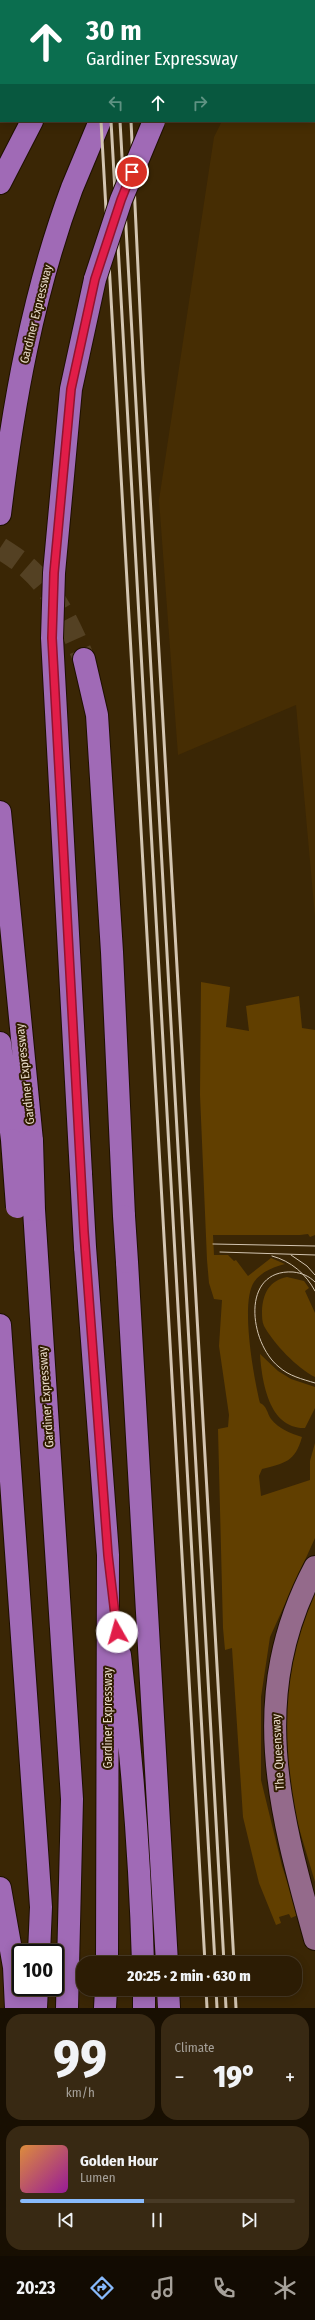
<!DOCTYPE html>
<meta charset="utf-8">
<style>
body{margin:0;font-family:"Fira Sans Condensed",sans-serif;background:#382913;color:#f1f3f6;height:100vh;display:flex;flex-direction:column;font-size:15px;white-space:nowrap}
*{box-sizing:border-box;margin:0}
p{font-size:13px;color:#a6a19a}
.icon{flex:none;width:22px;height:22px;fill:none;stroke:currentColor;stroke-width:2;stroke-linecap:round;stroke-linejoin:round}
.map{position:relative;height:2008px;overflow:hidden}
.drawer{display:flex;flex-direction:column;gap:6px;padding:6px;background:#180f02;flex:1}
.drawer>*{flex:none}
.banner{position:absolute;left:0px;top:0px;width:315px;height:122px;box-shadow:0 2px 10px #0003,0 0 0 1px #483a26;background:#0b6e4f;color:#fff;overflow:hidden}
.speed{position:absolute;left:12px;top:1944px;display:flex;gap:8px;font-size:20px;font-weight:700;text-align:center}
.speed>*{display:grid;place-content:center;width:52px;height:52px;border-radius:50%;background:#2c1c04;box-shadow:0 2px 10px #0003,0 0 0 1px #483a26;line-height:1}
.speed .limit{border:2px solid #111;border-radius:6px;background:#fff;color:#111}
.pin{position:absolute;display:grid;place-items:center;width:34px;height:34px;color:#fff;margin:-17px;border:2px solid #fff;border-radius:50%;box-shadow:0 1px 4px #0007}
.me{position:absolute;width:44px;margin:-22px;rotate:353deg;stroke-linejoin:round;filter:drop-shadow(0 0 3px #0008)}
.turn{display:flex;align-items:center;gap:14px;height:84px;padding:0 20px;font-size:18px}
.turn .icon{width:52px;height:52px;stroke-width:2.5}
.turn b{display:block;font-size:28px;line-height:34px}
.lanes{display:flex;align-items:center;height:38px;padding:0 20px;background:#0003;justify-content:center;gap:20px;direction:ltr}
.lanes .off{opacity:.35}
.big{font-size:30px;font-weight:800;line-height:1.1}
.drawer .card{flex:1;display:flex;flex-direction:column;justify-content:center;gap:6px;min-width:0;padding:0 14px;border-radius:16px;background:#382913}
.drawer .dial{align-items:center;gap:0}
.dial b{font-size:52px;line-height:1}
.song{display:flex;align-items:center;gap:12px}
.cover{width:48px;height:48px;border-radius:6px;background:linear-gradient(135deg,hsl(30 70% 55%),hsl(300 70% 35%))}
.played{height:4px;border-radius:2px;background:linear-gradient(90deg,#88bafc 45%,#483a26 45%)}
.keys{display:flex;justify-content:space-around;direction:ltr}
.heat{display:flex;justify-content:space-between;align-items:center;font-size:22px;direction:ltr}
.drawer .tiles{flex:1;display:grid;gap:6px;grid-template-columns:1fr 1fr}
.card:last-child{grid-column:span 2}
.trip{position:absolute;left:76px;top:1956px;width:226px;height:40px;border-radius:16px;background:#2c1c04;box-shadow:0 2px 10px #0003,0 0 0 1px #483a26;font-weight:800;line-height:40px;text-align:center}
.menu{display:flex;height:64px;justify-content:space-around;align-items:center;background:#120b02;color:#a6a19a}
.menu .icon{width:28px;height:28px}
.menu .selected{color:#88bafc}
.menu b{font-size:18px;color:#f1f3f6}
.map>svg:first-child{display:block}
</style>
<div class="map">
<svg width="315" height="2008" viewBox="0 0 315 2008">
<rect width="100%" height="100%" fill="#3a2605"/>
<path fill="#462d03" d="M283 0H315V917L296 705 178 755 159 500 214 137 222 121H314V1Z"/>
<path fill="#613f00" d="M201 982 230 987 226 1027 249 1031 246 1006 299 996 302 1028 315 1030V1235L310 1237 308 1234 300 1235H213L214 1255H228L234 1261 236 1260 248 1276 271 1258 285 1264C273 1267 261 1272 254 1282 240 1303 254 1379 260 1403 267 1406 267 1413 271 1419 279 1429 290 1433 302 1437 295 1462 285 1463 262 1469L259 1476 261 1496 310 1480V1461L315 1443V1538L270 1637 261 1697V1780L282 1866 298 1915 291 1918 289 1914 279 1917 281 1923 276 1925 259 1883 243 1817 232 1648 225 1650 223 1628 218 1429 228 1427 229 1415 219 1346 222 1300 214 1299 209 1283 207 1260 200 1095Z
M287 1277 304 1281 309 1288 305 1291 315 1313V1377C297 1368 274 1344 264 1326 262 1322 262 1316 262 1311 263 1293 269 1281 287 1277Z
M260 1354 278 1371 291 1379 315 1387V1408L305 1428C269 1429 262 1382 260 1354Z
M315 1590V1882L296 1818 286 1755 285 1709 296 1643Z"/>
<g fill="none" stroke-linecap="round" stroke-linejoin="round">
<path stroke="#544123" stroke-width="22" stroke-dasharray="22 11" stroke-linecap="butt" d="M0 548C9 554 19 560 28 568 55 592 70 626 84 659"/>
<defs>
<path id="primary" d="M315 1567C247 1695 279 1809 315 1939"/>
<path id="motorway" d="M96 1V0
M149 1 150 0
M207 1 208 0
M0 183 32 121
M0 514C13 404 33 293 72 188 81 166 91 143 100 121
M84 659 97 715 112 952 124 1216
M0 812 32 1141
M0 1043 12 1140
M81 1174 52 638 54 573 71 389 95 279
M34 1210 72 1799 67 2008
M85 1247 108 1555 107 1963
M127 1262 167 1963
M0 1325 41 1907 39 1953
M120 1655C132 1758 140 1860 143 1963
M0 1888 14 1967 16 2008
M144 1989V2008
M168 1989 169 2008
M36 2008 37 1987
M105 2008 106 1989"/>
</defs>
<use href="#primary" stroke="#1e1000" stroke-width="24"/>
<use href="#motorway" stroke="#1e1000" stroke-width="24"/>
<use href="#primary" stroke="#946a8b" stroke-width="22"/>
<use href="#motorway" stroke="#a06ab6" stroke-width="22"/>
<path stroke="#d3c5b1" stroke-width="1" d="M213 1244 315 1246
M220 1252 315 1255
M291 1255 307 1266 315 1275
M272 1256C291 1261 306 1274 315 1291
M315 1282C309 1276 302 1273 293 1272 240 1269 249 1343 279 1367 289 1376 302 1379 315 1383"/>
<path stroke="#d3c5b1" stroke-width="3" d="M95 0V1
M105 0V1
M114 0V1
M125 0V1
M101 121 205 1963
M111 121 215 1963
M120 121 224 1963
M131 121 143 373 234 1963
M206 1989 207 2008
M216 1989 217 2008
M225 1989 226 2008
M235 1989 236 2008"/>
<defs>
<path id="motorway-bridge" d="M95 279 121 200 154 121
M12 1140 17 1207
M32 1141 34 1210
M81 1174 85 1247
M124 1216 127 1262"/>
</defs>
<use href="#motorway-bridge" stroke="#1e1000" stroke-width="24" stroke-linecap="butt"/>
<use href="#motorway-bridge" stroke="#a06ab6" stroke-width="22"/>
</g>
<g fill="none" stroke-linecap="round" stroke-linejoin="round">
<defs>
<path id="route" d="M117 1632 108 1555 84 1232 52 638 54 573 71 389 95 279 121 200 132 172"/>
</defs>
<use href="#route" stroke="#92132f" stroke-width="10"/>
<use href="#route" stroke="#e11d48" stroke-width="7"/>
</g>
<g text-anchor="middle" stroke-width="4" stroke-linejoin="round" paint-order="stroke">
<g font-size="12" fill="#e9dcca" stroke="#301c00">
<text transform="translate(36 314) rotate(-76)" y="4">Gardiner Expressway</text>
<text transform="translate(25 1074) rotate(-96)" y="4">Gardiner Expressway</text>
<text transform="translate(46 1397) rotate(-94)" y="4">Gardiner Expressway</text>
<text transform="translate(108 1718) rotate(-90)" y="4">Gardiner Expressway</text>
<text transform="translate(278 1752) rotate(-93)" y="4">The Queensway</text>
</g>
</g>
</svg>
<div class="speed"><div class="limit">100</div></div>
<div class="pin" style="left:132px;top:172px;background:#d93025"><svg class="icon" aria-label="arrive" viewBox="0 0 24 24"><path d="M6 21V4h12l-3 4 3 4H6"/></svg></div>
<svg class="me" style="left:117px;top:1632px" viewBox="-20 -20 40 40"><circle r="19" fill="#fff"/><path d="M0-13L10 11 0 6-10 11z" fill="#e11d48"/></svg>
<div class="trip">20:25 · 2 min · 630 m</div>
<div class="banner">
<div class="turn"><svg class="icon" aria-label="ahead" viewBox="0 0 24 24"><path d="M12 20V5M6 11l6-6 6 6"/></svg><div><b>30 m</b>Gardiner Expressway</div></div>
<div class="lanes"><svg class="icon off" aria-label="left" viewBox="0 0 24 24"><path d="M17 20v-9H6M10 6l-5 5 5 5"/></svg><svg class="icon" aria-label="ahead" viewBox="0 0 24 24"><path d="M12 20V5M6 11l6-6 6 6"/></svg><svg class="icon off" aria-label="right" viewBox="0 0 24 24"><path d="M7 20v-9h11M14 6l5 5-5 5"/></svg></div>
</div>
</div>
<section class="drawer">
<div class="tiles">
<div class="card dial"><b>99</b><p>km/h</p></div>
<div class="card"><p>Climate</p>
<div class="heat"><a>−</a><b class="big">19°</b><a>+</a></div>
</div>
<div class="card">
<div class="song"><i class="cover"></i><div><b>Golden Hour</b><p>Lumen</p></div></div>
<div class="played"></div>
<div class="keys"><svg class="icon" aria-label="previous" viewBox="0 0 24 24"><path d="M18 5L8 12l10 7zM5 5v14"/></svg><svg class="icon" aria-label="pause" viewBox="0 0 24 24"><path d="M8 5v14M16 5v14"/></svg><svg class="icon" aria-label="next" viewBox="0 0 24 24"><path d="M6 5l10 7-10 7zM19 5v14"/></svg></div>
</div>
</div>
</section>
<nav class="menu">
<b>20:23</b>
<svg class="icon selected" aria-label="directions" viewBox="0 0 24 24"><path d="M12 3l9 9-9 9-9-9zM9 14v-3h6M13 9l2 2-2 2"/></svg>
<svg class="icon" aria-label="music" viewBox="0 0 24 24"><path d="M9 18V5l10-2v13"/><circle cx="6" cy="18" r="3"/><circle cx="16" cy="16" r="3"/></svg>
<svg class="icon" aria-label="phone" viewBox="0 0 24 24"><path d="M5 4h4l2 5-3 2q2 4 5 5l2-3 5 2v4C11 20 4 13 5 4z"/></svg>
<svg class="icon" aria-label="climate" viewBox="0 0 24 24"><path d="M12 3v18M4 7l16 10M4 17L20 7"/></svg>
</nav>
